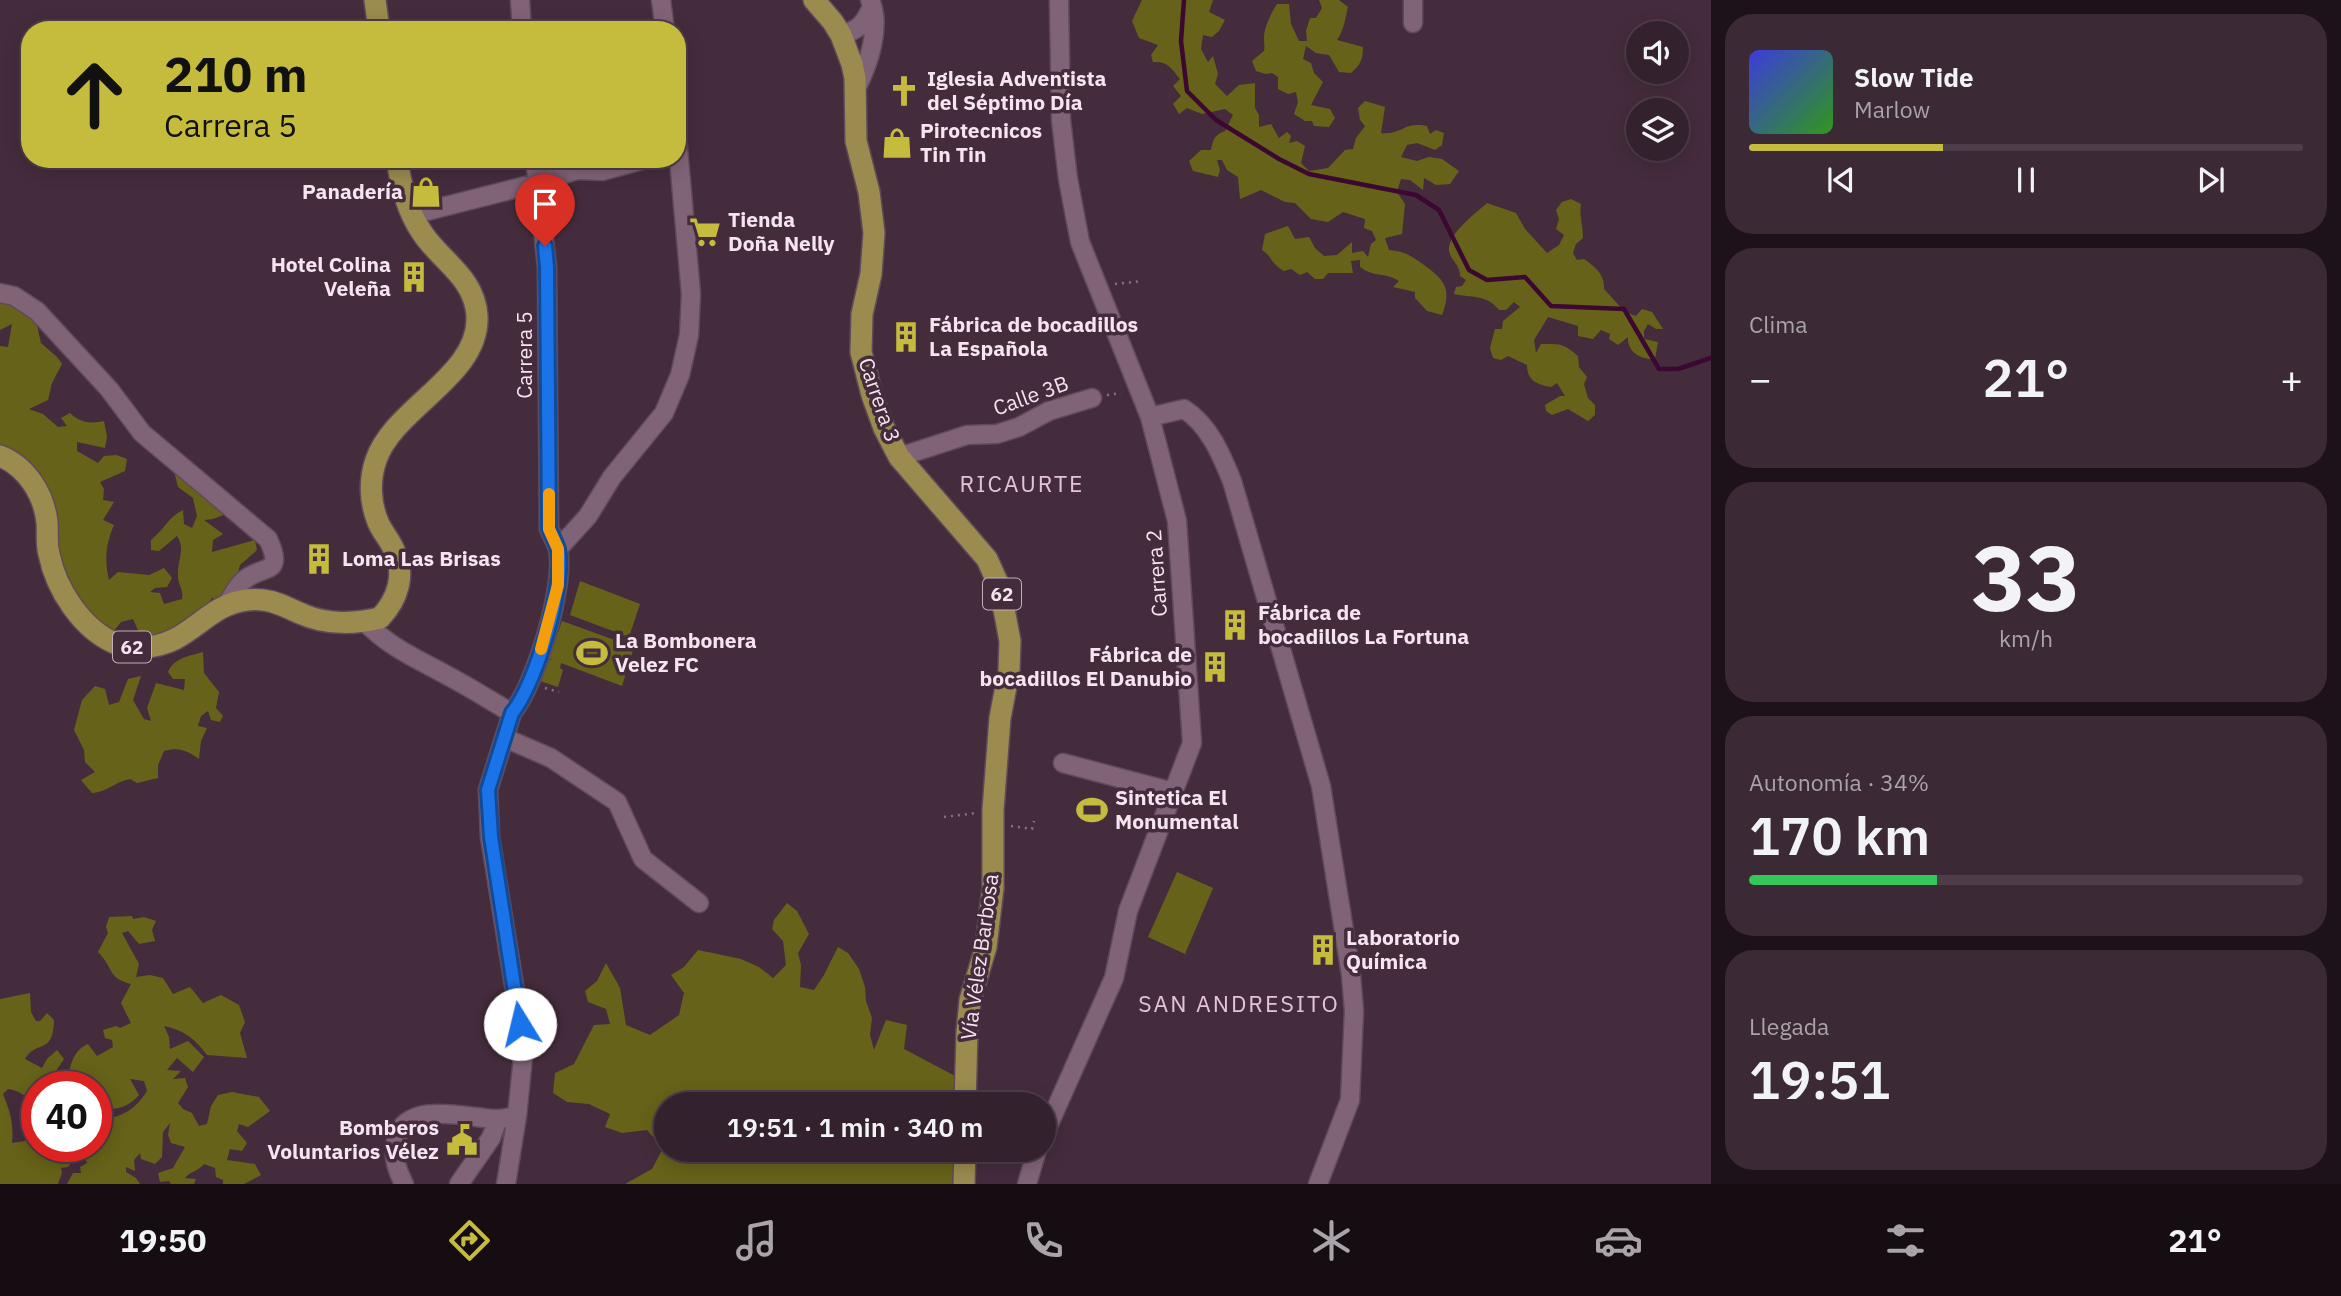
<!DOCTYPE html>
<html lang="es">
<meta charset="utf-8">
<style>
body{margin:0;font-family:"IBM Plex Sans",sans-serif;background:#3c2936;color:#f1f3f6;height:100vh;display:flex;flex-direction:column;font-size:26px;white-space:nowrap}
*{box-sizing:border-box;margin:0}
p{font-size:23px;color:#a9a3aa}
.icon{flex:none;width:38px;height:38px;fill:none;stroke:currentColor;stroke-width:2;stroke-linecap:round;stroke-linejoin:round}
.map{position:relative;flex:1;overflow:hidden}
.sheet{display:flex;flex-direction:column;gap:14px;padding:14px;background:#1d1219;width:630px}
.sheet>*{flex:none}
.guide{position:absolute;left:21px;top:21px;width:665px;height:147px;border-radius:28px;box-shadow:0 4px 18px #0003,0 0 0 2px #4e3e4a;background:#c5bc3d;color:#111;overflow:hidden}
.controls{position:absolute;left:1626px;top:21px;display:grid;gap:14px}
.controls a{display:grid;place-items:center;width:63px;height:63px;border-radius:50%;background:#34212e;box-shadow:0 4px 18px #0003,0 0 0 2px #4e3e4a;font-size:35px}
.speed{position:absolute;left:21px;top:1071px;display:flex;gap:14px;font-size:35px;font-weight:700;text-align:center}
.speed>*{display:grid;place-content:center;width:91px;height:91px;border-radius:50%;background:#34212e;box-shadow:0 4px 18px #0003,0 0 0 2px #4e3e4a;line-height:1}
.speed .limit{border:10px solid #d22;background:#fff;color:#111}
.pin{position:absolute;display:grid;place-items:center;width:60px;height:60px;color:#fff;margin:-72px -30px;border-radius:50% 50% 50% 0;rotate:-45deg;box-shadow:0 0 7px #0007}
.pin .icon{rotate:45deg}
.me{position:absolute;width:77px;margin:-38px;rotate:351deg;stroke-linejoin:round;filter:drop-shadow(0 0 5px #0008)}
.turn{display:flex;align-items:center;gap:24px;height:147px;padding:0 28px;font-size:32px}
.turn .icon{width:91px;height:91px;stroke-width:2.5}
.turn b{display:block;font-size:49px;line-height:60px}
.big{font-size:52px;font-weight:600;line-height:1.1}
.sheet .tile{flex:1;display:flex;flex-direction:column;justify-content:center;gap:10px;min-width:0;padding:0 24px;border-radius:28px;background:#3c2936}
.sheet .dial{align-items:center;gap:0}
.dial b{font-size:91px;line-height:1}
.song{display:flex;align-items:center;gap:21px}
.cover{width:84px;height:84px;border-radius:10px;background:linear-gradient(135deg,hsl(240 70% 55%),hsl(110 70% 35%))}
.played{height:7px;border-radius:4px;background:linear-gradient(90deg,#c5bc3d 35%,#4e3e4a 35%)}
.keys{display:flex;justify-content:space-around;direction:ltr}
.heat{display:flex;justify-content:space-between;align-items:center;font-size:38px;direction:ltr}
.charge{height:10px;border-radius:5px;background:linear-gradient(90deg,#34c759 34%,#4e3e4a 0)}
.trip{position:absolute;left:654px;top:1092px;width:402px;height:70px;border-radius:35px;background:#34212e;box-shadow:0 4px 18px #0003,0 0 0 2px #4e3e4a;font-weight:600;line-height:70px;text-align:center}
.menu{display:flex;height:112px;justify-content:space-around;align-items:center;background:#150d12;color:#a9a3aa}
.menu .icon{width:49px;height:49px}
.menu .active{color:#c5bc3d}
.menu b{font-size:32px;color:#f1f3f6}
main{display:flex;flex:1;min-height:0}
.map>svg:first-child{display:block}
</style>
<main>
<div class="map">
<svg width="1711" height="1184" viewBox="0 0 1711 1184">
<rect width="100%" height="100%" fill="#452c3d"/>
<path fill="#676219" fill-rule="evenodd" d="M1142 0H1213L1209 12 1225 20 1219 31 1212 37 1203 35 1201 49 1208 62 1213 56 1218 74 1215 84 1227 96 1239 85 1255 83V108L1259 115V127L1271 124 1279 138 1287 132 1291 136 1289 143 1297 141 1305 146 1301 163 1309 171 1328 168 1345 150 1353 149 1356 138 1365 126 1360 120 1358 108 1365 101 1385 107 1381 133C1402 135 1404 121 1427 126L1430 134 1436 130 1444 133 1442 145 1435 150 1417 143 1407 145 1401 157 1417 161 1429 157 1442 159 1459 171 1450 184 1436 185 1424 178 1423 190 1410 180 1401 179 1397 192 1405 204 1402 234 1385 238 1389 250C1406 252 1410 255 1424 265 1445 280 1452 289 1442 315L1427 311 1415 298V292L1393 287 1399 281C1385 272 1375 278 1360 267V260L1351 261 1353 273H1328L1323 279H1315L1307 272 1300 275 1291 269 1284 271C1270 263 1272 256 1262 250L1265 234 1288 226 1295 239 1309 237 1315 248 1324 256 1337 255 1352 242V253L1363 251 1368 257 1371 244 1376 240 1372 231 1364 228 1365 219 1343 212 1328 222 1311 219 1295 203 1285 202 1261 190 1240 199 1238 177 1227 170 1222 160H1217L1220 170 1218 177 1193 171 1189 161 1201 150H1211C1213 140 1214 135 1225 131L1233 115 1225 109 1202 114 1187 108 1179 114 1173 104 1181 96 1173 86 1180 79C1171 68 1168 61 1153 62L1151 55 1158 45 1139 38 1132 21Z
M1307 0H1339L1348 7C1345 19 1344 30 1337 40L1363 47C1363 60 1360 65 1351 73L1339 72 1329 55 1316 53 1306 46 1303 59 1311 63 1314 73 1323 82 1311 105 1330 109 1335 118 1329 127 1314 126 1312 121H1305L1294 114 1298 102 1296 92 1288 94 1278 89V77L1272 73 1266 74 1256 71 1252 61 1264 51C1265 47 1264 43 1264 38 1264 28 1271 13 1277 4H1289L1291 24 1299 41H1307L1306 31 1310 18H1316L1322 8 1319 0Z
M1571 199 1581 204C1579 217 1583 225 1583 238L1576 244 1573 253 1577 260 1584 259C1595 267 1605 274 1604 289L1625 312 1636 316 1642 309 1652 312 1663 329H1656L1648 324 1644 331V339L1658 342 1655 359C1641 360 1627 352 1628 337L1618 345 1609 339 1610 334 1601 330 1593 339 1578 336V326L1548 317 1534 340 1536 353 1541 344C1560 344 1563 343 1578 356L1579 367 1587 377 1584 384 1588 398 1595 405V415L1588 421 1568 409 1552 415 1546 411 1545 405 1560 396H1565L1557 383 1551 387C1537 385 1527 380 1527 365L1508 356 1501 360 1493 358 1490 348 1495 329H1502L1503 321 1520 307 1514 302 1506 310H1499C1487 294 1471 298 1454 294L1456 287 1462 286 1466 280 1460 276C1460 264 1451 261 1449 251 1447 234 1476 213 1487 203L1516 213 1525 229 1547 253 1559 245 1564 235 1556 229 1559 219 1556 210 1562 202Z
M0 299 15 303 35 317 41 343 57 357 62 364 52 383 48 400 29 409 43 414 58 427 67 426 61 418 70 413C81 423 89 424 104 421L107 437 105 448 77 442V451L98 463 104 456 116 455 127 459 125 471 100 482 104 489 103 500 114 502 103 520 114 525C106 543 104 560 109 580L118 572 149 575 164 568 172 578 167 587 155 588 150 592 160 593 164 604 182 599C184 590 178 585 178 576 177 561 186 549 177 536L159 551 151 550V540C163 531 169 516 183 510L184 524 192 528 197 516 193 498 178 487 174 471H178L226 514 213 519 204 520 223 534 213 540 212 552 255 540 257 550 240 565 233 590 221 603 212 598 203 613 182 621 174 632 143 641 133 619 121 622 114 631C108 628 100 625 95 620 84 609 68 585 62 570 60 564 60 555 59 549 53 516 40 451 0 447V346L8 347 12 324 0 330Z
M580 581 640 604 629 637 570 615Z
M562 621 634 647 622 686 561 663 560 668 563 670 558 687 540 681 548 659 552 660 549 658Z
M203 652 204 673 219 692 216 708 223 716 220 722 211 720 208 711 201 716 198 726 207 728 201 741 199 759C186 750 179 747 164 751L158 765V778L137 783 130 779C114 782 108 792 92 793L81 780 95 772 85 762 84 750 74 730 82 700 95 686 105 689 109 705 119 702 128 679 141 676 133 700 144 719 151 721 147 708 156 683 184 690 185 679H173L168 672C174 658 189 656 203 652Z
M1177 872 1213 888 1185 954 1148 937Z
M787 903 797 911 809 934 798 953 801 965 800 987 814 990 824 975 838 947 848 953 859 969 865 987 866 1001 872 1018 870 1035 874 1050 886 1020 907 1025 904 1049 957 1077 955 1104H667V1150H954V1184H625L652 1169 663 1148 647 1130 622 1133 605 1127 610 1114 589 1104 567 1102 553 1093 555 1073 574 1064 594 1025 610 1024 606 1009 588 1002 585 991 597 981 606 963 620 988 626 1025 650 1035 679 1015 684 993 671 975 684 967 698 950 741 959 759 967 773 978 786 965 783 941 772 929 774 920Z
M132 916 133 919 144 917 156 921 152 930 155 941 139 944 128 931 122 933 139 964 136 977 150 975 163 978 173 994 190 987 203 1003 221 995 239 1005 245 1022 240 1033 247 1058 207 1055C195 1039 184 1030 164 1026L169 1037 170 1049 188 1041 204 1057 193 1072 177 1058 167 1070 181 1071 173 1079 185 1078 188 1087 178 1103 183 1109 192 1113 199 1126 207 1124 211 1106 218 1095 232 1092 259 1097 270 1111 248 1127 239 1124 237 1131 247 1143 242 1151 230 1149 227 1160 255 1164 261 1175 244 1184H223V1180L216 1177 215 1168 204 1164C198 1172 190 1171 185 1178L196 1179 194 1184H171L169 1181 160 1182 158 1173 173 1168 185 1147 171 1143 168 1135 170 1123 163 1132 162 1157 155 1164 141 1159 140 1153 134 1160 135 1171 126 1167V1172L136 1178 140 1184H67L73 1173H81L80 1167 87 1163 84 1157 73 1161 68 1167 61 1168 62 1173 58 1184H0V999L30 993 31 1012 36 1021H40L47 1013 54 1020C53 1056 37 1039 25 1059L42 1068 47 1059 57 1050 64 1059 56 1071 68 1075C71 1062 75 1049 88 1044L97 1056 113 1047 112 1040 105 1038 103 1030 116 1026 120 1028 131 1023 121 1003 131 984C106 977 115 969 98 952L108 933 106 927 109 917ZM46 1078 57 1082V1087H73L74 1084 83 1083V1087H96V1093L110 1099 105 1108C119 1111 130 1105 139 1095L130 1079 144 1081 147 1091C138 1105 130 1112 115 1117L96 1109V1146H37V1108L25 1107 22 1117 27 1129 25 1141 12 1143C14 1124 10 1111 3 1094L8 1089C19 1091 26 1094 30 1105L37 1102 35 1093 37 1087H39Z"/>
<g fill="none" stroke-linecap="round" stroke-linejoin="round">
<path stroke="#3c0730" stroke-width="4.5" d="M1184 0 1181 41 1187 91 1216 120 1279 159 1309 174 1416 195 1439 210 1469 270 1487 280 1525 277 1551 306 1624 309 1659 369H1678L1711 358"/>
<defs>
<path id="minor" d="M520 0 522 30
M661 0 665 30
M1413 23V0
M841 35C859 30 865 23 872 6
M856 89C868 65 882 27 870 0
M411 215 537 183 577 170 602 171 646 159
M0 293 14 296 37 311 109 389 142 433 268 539C286 577 261 564 243 581 236 587 232 597 227 604
M1150 417 1184 409C1209 425 1221 454 1232 481L1321 786 1351 975 1354 1011 1350 1100 1318 1184
M899 457 967 435 997 434 1019 427 1049 411 1092 398
M558 549 588 516 612 477 664 413 680 375 689 335 691 294 677 137
M364 621C391 649 418 659 450 677 471 688 491 701 512 713
M505 738 551 758 617 802 643 859 699 903
M1063 763 1173 792
M1045 1133 1114 978 1128 911 1192 743 1177 521 1150 417 1080 242 1068 179 1061 120 1059 0
M404 1184C396 1168 392 1155 397 1137 408 1100 468 1118 496 1119 503 1119 510 1117 517 1116
M459 1184 491 1138 498 1119
M506 1184 517 1116 524 1047 490 837 488 790 512 713C535 686 566 584 558 549 556 543 552 535 549 529L547 267 535 159
M1027 1184 1037 1150"/>
<path id="major" d="M375 0 379 30
M814 0 833 22 841 35 852 64 855 78 856 141 869 192 874 233 871 274 862 314 861 352 872 395 884 428 899 457 987 559 1000 588 1010 641 1009 671 1000 718 993 810V888L986 947 970 1000 967 1032 965 1104
M0 456C26 466 44 494 47 522 48 533 46 543 49 554 56 589 82 630 117 644 125 647 135 648 143 647 190 646 204 605 247 600 269 597 283 606 302 614 326 625 356 624 380 618 398 599 406 574 394 550 390 540 382 532 378 522 370 503 369 480 376 460 394 407 480 376 477 316 475 278 442 262 423 234 407 211 401 186 397 159
M964 1184 965 1150"/>
</defs>
<use href="#minor" stroke="#604a59" stroke-width="21"/>
<use href="#major" stroke="#604a59" stroke-width="24"/>
<path stroke="#887281" stroke-width="2.5" stroke-dasharray="2 5" stroke-linecap="butt" d="M1115 284 1142 281
M1107 395 1121 393
M545 688 559 692
M944 817 976 813
M1011 826 1032 829 1034 821"/>
<use href="#minor" stroke="#816377" stroke-width="18"/>
<use href="#major" stroke="#9b8b4f" stroke-width="21"/>
</g>
<g fill="none" stroke-linecap="round" stroke-linejoin="round">
<defs>
<path id="route" d="M520 1024 491 837 488 790 512 713C535 686 566 584 558 549 556 543 552 535 549 529L547 267 545 246"/>
</defs>
<use href="#route" stroke="#114b97" stroke-width="18"/>
<use href="#route" stroke="#1a73e8" stroke-width="12"/>
<path stroke="#f59e0b" stroke-width="12" d="M541 649 558 585V549L549 529V494"/>
</g>
<defs>
<symbol id="church-bare" viewBox="-9 -9 18 18"><path d="M-1.2-6h2.4v3.5h3.3v2.4h-3.3V6h-2.4V-.1h-3.3v-2.4h3.3Z" fill="#c5bc3d" stroke="#452c3d" stroke-width="2.5" paint-order="stroke"/></symbol>
<symbol id="shop-bare" viewBox="-9 -9 18 18"><path d="M-5-2.5h2.3a2.7 3.5 0 0 1 5.4 0H5L5.5 6h-11ZM-1.5-2.5h3a1.5 2.3 0 0 0-3 0Z" fill="#c5bc3d" stroke="#452c3d" stroke-width="2.5" paint-order="stroke"/></symbol>
<symbol id="supermarket-bare" viewBox="-9 -9 18 18"><path d="M-6-5.5h2.5l.6 2H6L4.5 2H-2.5L-4.4-4H-6ZM-1.5 3.2a1.3 1.3 0 1 0 .1 0ZM3 3.2a1.3 1.3 0 1 0 .1 0Z" fill="#c5bc3d" stroke="#452c3d" stroke-width="2.5" paint-order="stroke"/></symbol>
<symbol id="building-bare" viewBox="-9 -9 18 18"><path d="M-4-6H4V6H1V3H-1V6H-4ZM-2.5-4.3h1.7v1.8h-1.7ZM.8-4.3h1.7v1.8H.8ZM-2.5-1h1.7V.8h-1.7ZM.8-1h1.7V.8H.8Z" fill="#c5bc3d" stroke="#452c3d" stroke-width="2.5" paint-order="stroke"/></symbol>
<symbol id="stadium-bare" viewBox="-9 -9 18 18"><path d="M0-5a6.5 5 0 1 0 0 10a6.5 5 0 1 0 0-10ZM-3.5-1.8h7v3.6h-7Z" fill="#c5bc3d" stroke="#452c3d" stroke-width="2.5" paint-order="stroke"/></symbol>
<symbol id="civic-bare" viewBox="-9 -9 18 18"><path d="M-.6-6.5H3V-4.5H.6V-3L4-1V1h2V6H-6V1h2V-1L-.6-3ZM-1.2 2.5V6h2.4V2.5Z" fill="#c5bc3d" stroke="#452c3d" stroke-width="2.5" paint-order="stroke"/></symbol>
</defs>
<g fill-rule="evenodd">
<use href="#church-bare" x="882" y="69" width="44" height="44"/>
<use href="#shop-bare" x="875" y="121" width="44" height="44"/>
<use href="#shop-bare" x="404" y="170" width="44" height="44"/>
<use href="#supermarket-bare" x="683" y="210" width="44" height="44"/>
<use href="#building-bare" x="392" y="255" width="44" height="44"/>
<use href="#building-bare" x="884" y="315" width="44" height="44"/>
<use href="#building-bare" x="297" y="537" width="44" height="44"/>
<use href="#building-bare" x="1213" y="603" width="44" height="44"/>
<use href="#stadium-bare" x="570" y="631" width="44" height="44"/>
<use href="#building-bare" x="1193" y="645" width="44" height="44"/>
<use href="#stadium-bare" x="1070" y="788" width="44" height="44"/>
<use href="#building-bare" x="1301" y="928" width="44" height="44"/>
<use href="#civic-bare" x="440" y="1118" width="44" height="44"/>
</g>
<g text-anchor="middle" stroke-width="7" stroke-linejoin="round" paint-order="stroke">
<g fill="#452c3d" stroke="#c1aeba" stroke-width="2">
<rect x="983" y="578.5" width="38" height="31" rx="5"/>
<rect x="113" y="631.5" width="38" height="31" rx="5"/>
</g>
<g font-size="19" font-weight="bold" fill="#f6e5f0">
<text x="1002" y="601">62</text>
<text x="132" y="654">62</text>
</g>
<g font-size="21" font-weight="bold" fill="#f6e5f0" stroke="#452c3d" text-anchor="start">
<text x="927" y="86">Iglesia Adventista<tspan x="927" dy="24">del Séptimo Día</tspan></text>
<text x="920" y="138">Pirotecnicos<tspan x="920" dy="24">Tin Tin</tspan></text>
<text x="403" y="199" text-anchor="end">Panadería</text>
<text x="728" y="227">Tienda<tspan x="728" dy="24">Doña Nelly</tspan></text>
<text x="391" y="272" text-anchor="end">Hotel Colina<tspan x="391" dy="24">Veleña</tspan></text>
<text x="929" y="332">Fábrica de bocadillos<tspan x="929" dy="24">La Española</tspan></text>
<text x="342" y="566">Loma Las Brisas</text>
<text x="1258" y="620">Fábrica de<tspan x="1258" dy="24">bocadillos La Fortuna</tspan></text>
<text x="615" y="648">La Bombonera<tspan x="615" dy="24">Velez FC</tspan></text>
<text x="1192" y="662" text-anchor="end">Fábrica de<tspan x="1192" dy="24">bocadillos El Danubio</tspan></text>
<text x="1115" y="805">Sintetica El<tspan x="1115" dy="24">Monumental</tspan></text>
<text x="1346" y="945">Laboratorio<tspan x="1346" dy="24">Química</tspan></text>
<text x="439" y="1135" text-anchor="end">Bomberos<tspan x="439" dy="24">Voluntarios Vélez</tspan></text>
</g>
<g font-size="21" fill="#f6e5f0" stroke="#452c3d">
<text transform="translate(525 355) rotate(-90)" y="7">Carrera 5</text>
<text transform="translate(1031 396) rotate(-20)" y="7">Calle 3B</text>
<text transform="translate(879 400) rotate(71)" y="7">Carrera 3</text>
<text transform="translate(1157 573) rotate(-94)" y="7">Carrera 2</text>
<text transform="translate(980 957) rotate(-82)" y="7">Vía Vélez Barbosa</text>
</g>
<g font-size="23" letter-spacing="2" fill="#e4c3d9" stroke="#452c3d">
<text x="1022" y="492">RICAURTE</text>
<text x="1239" y="1012">SAN ANDRESITO</text>
</g>
</g>
</svg>
<div class="controls">
<a><svg class="icon" aria-label="sound" viewBox="0 0 24 24"><path d="M4 9h4l5-4v14l-5-4H4zM17 9q2 3 0 6"/></svg></a>
<a><svg class="icon" aria-label="layers" viewBox="0 0 24 24"><path d="M12 4l9 5-9 5-9-5zM3 14l9 5 9-5"/></svg></a>
</div>
<div class="speed"><div class="limit">40</div></div>
<div class="pin" style="left:545px;top:246px;background:#d93025"><svg class="icon" aria-label="arrive" viewBox="0 0 24 24"><path d="M6 21V4h12l-3 4 3 4H6"/></svg></div>
<svg class="me" style="left:520px;top:1024px" viewBox="-20 -20 40 40"><circle r="19" fill="#fff"/><path d="M0-13L10 11 0 6-10 11z" fill="#1a73e8"/></svg>
<div class="trip">19:51 · 1 min · 340 m</div>
<div class="guide">
<div class="turn"><svg class="icon" aria-label="ahead" viewBox="0 0 24 24"><path d="M12 20V5M6 11l6-6 6 6"/></svg><div><b>210 m</b>Carrera 5</div></div>
</div>
</div>
<section class="sheet">
<div class="tile">
<div class="song"><i class="cover"></i><div><b>Slow Tide</b><p>Marlow</p></div></div>
<div class="played"></div>
<div class="keys"><svg class="icon" aria-label="previous" viewBox="0 0 24 24"><path d="M18 5L8 12l10 7zM5 5v14"/></svg><svg class="icon" aria-label="pause" viewBox="0 0 24 24"><path d="M8 5v14M16 5v14"/></svg><svg class="icon" aria-label="next" viewBox="0 0 24 24"><path d="M6 5l10 7-10 7zM19 5v14"/></svg></div>
</div>
<div class="tile"><p>Clima</p>
<div class="heat"><a>−</a><b class="big">21°</b><a>+</a></div>
</div>
<div class="tile dial"><b>33</b><p>km/h</p></div>
<div class="tile"><p>Autonomía · 34%</p><b class="big">170 km</b><div class="charge"></div></div>
<div class="tile"><p>Llegada</p><b class="big">19:51</b></div>
</section>
</main>
<nav class="menu">
<b>19:50</b>
<svg class="icon active" aria-label="directions" viewBox="0 0 24 24"><path d="M12 3l9 9-9 9-9-9zM9 14v-3h6M13 9l2 2-2 2"/></svg>
<svg class="icon" aria-label="music" viewBox="0 0 24 24"><path d="M9 18V5l10-2v13"/><circle cx="6" cy="18" r="3"/><circle cx="16" cy="16" r="3"/></svg>
<svg class="icon" aria-label="phone" viewBox="0 0 24 24"><path d="M5 4h4l2 5-3 2q2 4 5 5l2-3 5 2v4C11 20 4 13 5 4z"/></svg>
<svg class="icon" aria-label="climate" viewBox="0 0 24 24"><path d="M12 3v18M4 7l16 10M4 17L20 7"/></svg>
<svg class="icon" aria-label="car" viewBox="0 0 24 24"><path d="M5 17H2v-5l4-1 3-4h7l3 4 3 1v5h-3M9 17h6M6 11h13"/><circle cx="7" cy="17" r="2"/><circle cx="17" cy="17" r="2"/></svg>
<svg class="icon" aria-label="filters" viewBox="0 0 24 24"><path d="M4 7h16M4 17h16"/><circle cx="9" cy="7" r="2"/><circle cx="15" cy="17" r="2"/></svg>
<b>21°</b>
</nav>
